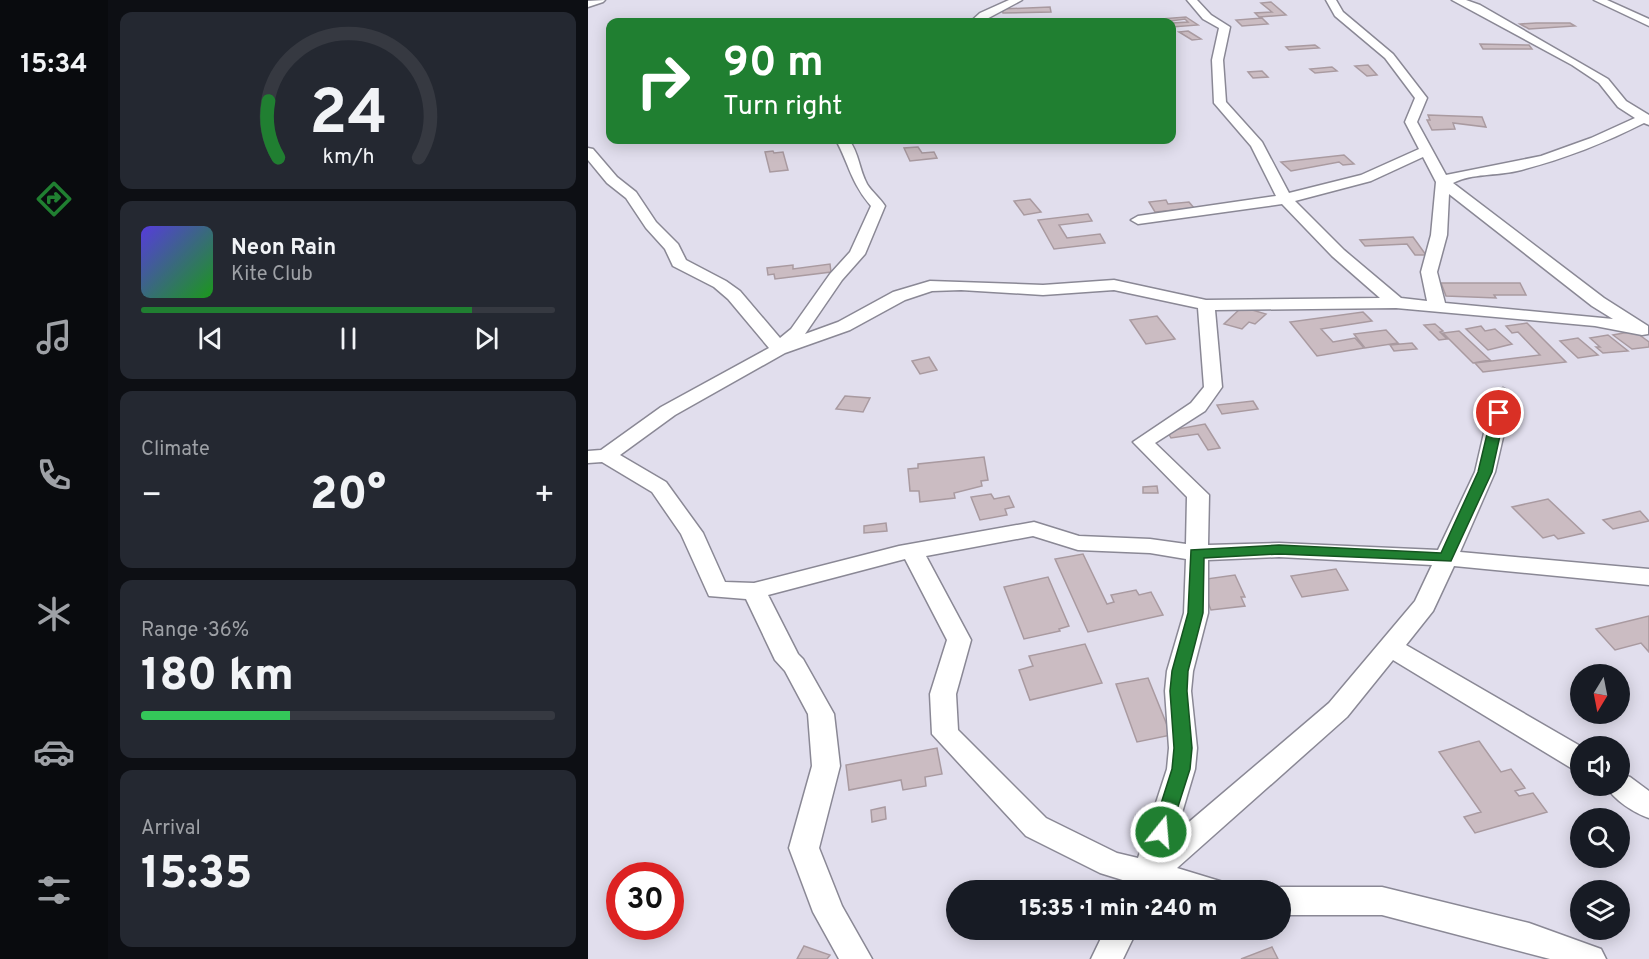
<!DOCTYPE html>
<meta charset="utf-8">
<style>
body{margin:0;font-family:Overpass,sans-serif;background:#242831;color:#f1f3f6;height:100vh;display:flex;flex-direction:column;font-size:22px;white-space:nowrap}
*{box-sizing:border-box;margin:0}
p{font-size:20px;color:#9ea1a6}
.icon{flex:none;width:33px;height:33px;fill:none;stroke:currentColor;stroke-width:2;stroke-linecap:round;stroke-linejoin:round}
.map{position:relative;flex:1;overflow:hidden}
.panel{display:flex;flex-direction:column;gap:12px;padding:12px;background:#0d0f14;width:480px}
.panel>*{flex:none}
.guide{position:absolute;left:18px;top:18px;width:570px;height:126px;border-radius:12px;box-shadow:0 3px 15px #0003;background:#207f31;color:#fff;overflow:hidden}
.needle{width:39px;rotate:190deg}
.controls{position:absolute;left:982px;top:664px;display:grid;gap:12px}
.controls a{display:grid;place-items:center;width:60px;height:60px;border-radius:50%;background:#171b24;box-shadow:0 3px 15px #0003;font-size:30px}
.speed{position:absolute;left:18px;top:862px;display:flex;gap:12px;font-size:30px;font-weight:700;text-align:center}
.speed>*{display:grid;place-content:center;width:78px;height:78px;border-radius:50%;background:#171b24;box-shadow:0 3px 15px #0003;line-height:1}
.speed .limit{border:9px solid #d22;background:#fff;color:#111}
.pin{position:absolute;display:grid;place-items:center;width:51px;height:51px;color:#fff;margin:-26px;border:3px solid #fff;border-radius:50%;box-shadow:0 2px 6px #0007}
.me{position:absolute;width:66px;margin:-33px;rotate:17deg;stroke-linejoin:round;filter:drop-shadow(0 0 4px #0008)}
.turn{display:flex;align-items:center;gap:21px;height:126px;padding:0 18px;font-size:27px}
.turn .icon{width:78px;height:78px;stroke-width:2.5}
.turn b{display:block;font-size:42px;line-height:51px}
.big{font-size:45px;font-weight:800;line-height:1.1}
.panel .card{flex:1;display:flex;flex-direction:column;justify-content:center;gap:9px;min-width:0;padding:0 21px;border-radius:12px;background:#242831}
.panel .dial{align-items:center;gap:0}
.dial svg{height:156px;overflow:visible;fill:none;stroke:#363941;stroke-width:7;stroke-linecap:round;text-anchor:middle}
.dial text{fill:#f1f3f6;stroke:none}
.song{display:flex;align-items:center;gap:18px}
.cover{width:72px;height:72px;border-radius:9px;background:linear-gradient(135deg,hsl(250 70% 55%),hsl(120 70% 35%))}
.played{height:6px;border-radius:3px;background:linear-gradient(90deg,#207f31 80%,#363941 80%)}
.keys{display:flex;justify-content:space-around;direction:ltr}
.heat{display:flex;justify-content:space-between;align-items:center;font-size:33px;direction:ltr}
.charge{height:9px;border-radius:4px;background:linear-gradient(90deg,#34c759 36%,#363941 0)}
.trip{position:absolute;left:358px;top:880px;width:345px;height:60px;border-radius:30px;background:#171b24;box-shadow:0 3px 15px #0003;font-weight:800;line-height:60px;text-align:center}
main{display:flex;flex:1;min-height:0}
.tabs{display:flex;flex-direction:column;width:108px;justify-content:space-around;align-items:center;background:#090b0e;color:#9ea1a6}
.tabs .icon{width:42px;height:42px}
.tabs .active{color:#207f31}
.tabs b{font-size:27px;color:#f1f3f6}
.map>svg:first-child{display:block}
</style>
<main>
<nav class="tabs">
<b>15:34</b>
<svg class="icon active" aria-label="directions" viewBox="0 0 24 24"><path d="M12 3l9 9-9 9-9-9zM9 14v-3h6M13 9l2 2-2 2"/></svg>
<svg class="icon" aria-label="music" viewBox="0 0 24 24"><path d="M9 18V5l10-2v13"/><circle cx="6" cy="18" r="3"/><circle cx="16" cy="16" r="3"/></svg>
<svg class="icon" aria-label="phone" viewBox="0 0 24 24"><path d="M5 4h4l2 5-3 2q2 4 5 5l2-3 5 2v4C11 20 4 13 5 4z"/></svg>
<svg class="icon" aria-label="climate" viewBox="0 0 24 24"><path d="M12 3v18M4 7l16 10M4 17L20 7"/></svg>
<svg class="icon" aria-label="car" viewBox="0 0 24 24"><path d="M5 17H2v-5l4-1 3-4h7l3 4 3 1v5h-3M9 17h6M6 11h13"/><circle cx="7" cy="17" r="2"/><circle cx="17" cy="17" r="2"/></svg>
<svg class="icon" aria-label="filters" viewBox="0 0 24 24"><path d="M4 7h16M4 17h16"/><circle cx="9" cy="7" r="2"/><circle cx="15" cy="17" r="2"/></svg>
</nav>
<section class="panel">
<div class="card dial"><svg viewBox="0 0 100 80">
<path d="M14 69A42 42 0 1 1 86 69"/>
<path d="M14 69A42 42 0 0 1 9 40" stroke="#207f31"/>
<text x="50" y="56" font-size="32" font-weight="700">24</text>
<text x="50" y="72" font-size="11">km/h</text>
</svg></div>
<div class="card">
<div class="song"><i class="cover"></i><div><b>Neon Rain</b><p>Kite Club</p></div></div>
<div class="played"></div>
<div class="keys"><svg class="icon" aria-label="previous" viewBox="0 0 24 24"><path d="M18 5L8 12l10 7zM5 5v14"/></svg><svg class="icon" aria-label="pause" viewBox="0 0 24 24"><path d="M8 5v14M16 5v14"/></svg><svg class="icon" aria-label="next" viewBox="0 0 24 24"><path d="M6 5l10 7-10 7zM19 5v14"/></svg></div>
</div>
<div class="card"><p>Climate</p>
<div class="heat"><a>−</a><b class="big">20°</b><a>+</a></div>
</div>
<div class="card"><p>Range · 36%</p><b class="big">180 km</b><div class="charge"></div></div>
<div class="card"><p>Arrival</p><b class="big">15:35</b></div>
</section>
<div class="map">
<svg width="1061" height="959" viewBox="0 0 1061 959">
<rect width="100%" height="100%" fill="#e1deed"/>
<path fill="#cbbcc2" stroke="#a99aa0" stroke-width="1.5" d="M683 2 698 15 671 17 667 13 684 12 673 3Z
M462 7 463 12 415 13 414 9Z
M598 17 610 25 584 27V23L600 22 597 19 576 22 572 19Z
M674 18 680 24 654 26 648 20Z
M948 23H982L987 26 941 29 932 24Z
M600 31 613 39 604 40 591 32Z
M892 44 941 45 944 49H895Z
M727 45 731 48 701 50 698 47Z
M780 65 789 75 779 76 767 66Z
M744 67 749 71 727 73 722 69Z
M674 71 680 77 665 78 660 72Z
M840 115 894 117 898 127 865 123 867 129 844 130 839 120H842Z
M330 147 334 153 346 152 349 158 322 161 316 148Z
M185 151 186 153 195 152 200 170 182 172 177 152Z
M756 155 766 164 755 165 751 162 703 171 693 162Z
M442 199 453 212 436 215 426 201Z
M578 200 580 204 601 202 606 208 567 212 561 202Z
M500 214 504 221 471 225 479 238 512 234 517 243 466 249 450 220Z
M825 237 838 255H827L819 244 777 246 772 240Z
M242 264 243 272 187 279 186 274 180 275 179 268 205 265V269Z
M853 283H932L938 295H906L908 298 858 296Z
M654 307 678 314 667 324 661 322 654 329 636 324Z
M775 312 784 321 733 329 745 342 767 338 776 348 729 356 702 322Z
M569 316 587 339 558 344 542 320Z
M939 323 978 362 895 372 887 363 952 355 930 332 924 333 918 326Z
M847 324 855 331 852 332 859 339 851 340 836 325Z
M893 326 897 331 907 329 924 344 900 350 878 329Z
M798 330 810 343 777 348 766 334Z
M871 331 902 360 885 363 855 333Z
M1046 331 1061 342V347L1044 349 1025 335Z
M1020 335 1040 351 1015 353 1008 347H1012L1002 338Z
M990 338 1010 355 990 358 972 341Z
M824 343 829 349 806 351 802 345Z
M341 357 349 370 332 374 324 361Z
M257 396 282 398 275 412 248 409Z
M665 401 670 409 634 414 629 405Z
M617 424 632 448 620 450 610 434 583 438 579 431Z
M396 457 400 480 393 481 394 486 366 493 367 498 332 502 331 491H322L320 469 330 468V464Z
M569 486 570 493H555V487Z
M403 494 406 499 421 496 426 507 417 509 419 515 392 520 383 497Z
M960 499 996 533 970 539 966 535 955 538 924 507Z
M1052 511 1061 521 1025 529 1015 520Z
M298 523 299 531 276 533V526Z
M495 554 519 604 526 602 523 595 548 590 551 595 563 592 575 615 500 632 467 559Z
M748 569 760 590 714 597 703 576Z
M647 575 657 597H653L657 606 623 610 611 580Z
M460 577 481 626 471 629 472 631 436 639 416 587Z
M1061 616V652L1053 643 1027 650 1008 629Z
M497 644 514 683 442 700 431 670 445 666 441 656Z
M560 678 583 735 549 742 528 684Z
M891 741 913 772 923 769 937 788 927 791 931 796 945 793 959 812 887 833 876 817 893 812 851 752Z
M349 748 354 774 337 777 338 786 315 790 313 780 261 790 258 765Z
M297 807 298 819 284 822 283 810Z
M216 946 242 955 239 959H209Z
M684 947 690 959H653Z"/>
<g fill="none" stroke-linecap="round" stroke-linejoin="round">
<defs>
<path id="minor" d="M17 0 15 2 0 7V1Z
M421 0H434L393 22H382L392 13Z
M599 0H609L623 15 642 27 635 60 638 102 674 142 701 193 773 175 831 149 817 122 827 98 797 58 747 16 738 0H748L755 12 805 54 839 98 829 122 858 175 953 156 1003 138 1047 118 1030 107 1011 83 984 65 864 0H878L892 5 1020 79 1038 101 1061 115V125L1056 123C1015 144 973 160 929 171 908 176 885 173 865 183L1016 298 1060 326V334L1054 335 1007 326 808 308 627 310 634 387 617 411 567 443 621 495 620 545 691 543 850 550 887 472 905 394 915 388 925 394 907 472 872 552 1061 569V585L866 566 845 611 818 645 994 747 993 771 983 768 805 660 759 717 589 868 635 882 639 891H537L541 882 512 873 438 836 344 734 342 694 359 640 317 559 180 595 210 654 215 659 246 714 252 766 231 848 254 906 284 959H251L225 912 201 848 224 766 220 714 197 671 187 660 158 599 121 596 93 534 64 492 14 462 0 463V451L13 450 73 407 181 348 140 299 126 287 85 266 77 249 58 228 38 198 19 183 0 160V148L5 149 29 177 48 192 68 222 90 244 98 260 138 281 152 291 192 338 203 329 242 274 262 252 283 206C263 183 261 164 248 140H261C271 153 271 169 279 184 284 192 292 198 297 206L277 254 254 280 217 334 250 322 305 292 342 281 455 285 526 280 618 300 792 298 744 256 694 204 550 224 543 220 550 216 688 196 663 146 626 103 624 60 631 28 615 19ZM835 157 848 182 843 235 833 272 839 301 813 298 756 250 707 201 783 181ZM861 194 1004 306 1025 319 857 303 849 272 859 235ZM373 290 455 295 526 290 610 308 616 387 603 403 545 442 599 497 598 544 562 539 491 536 446 522 311 546 166 583 137 582 115 533 78 482 32 455 87 415 197 353 262 330 317 300 344 291ZM445 536 490 550 562 553 598 559 596 613 579 671 577 691 581 748 579 769 550 858 529 853 458 818 370 730 368 694 383 640 338 556ZM691 557 844 565 827 601 741 703 588 833 607 769 609 748 603 691 605 671 620 613V560Z
M1006 0H1019L1061 19V26Z
M1032 774 1042 777 1061 791V818C1046 813 1026 800 1018 786H1032Z
M693 887H794L941 923 1013 949 1018 959H962L794 915H693V891H683Z
M517 930H549L535 959H503Z"/>
</defs>
<use href="#minor" stroke="#8a8895" stroke-width="3"/>
<use href="#minor" fill="#fff" fill-rule="evenodd"/>
</g>
<path fill="#207f31" stroke="#155320" stroke-width="1.5" d="M911 410 917 413 904 472 863 561 691 554 616 558 615 613 600 671 599 691 604 748 602 769 580 838 573 840 566 838 564 832 584 769 586 748 582 691 584 671 600 613 603 550 691 545 853 553 890 472 904 413Z"/>
</svg>
<div class="controls">
<a><svg class="needle" viewBox="-14 -14 28 28"><path d="M0-13l5 13h-10z" fill="#e53935"/><path d="M0 13l5-13h-10z" fill="#9ea1a6"/></svg></a>
<a><svg class="icon" aria-label="sound" viewBox="0 0 24 24"><path d="M4 9h4l5-4v14l-5-4H4zM17 9q2 3 0 6"/></svg></a>
<a><svg class="icon" aria-label="search" viewBox="0 0 24 24"><circle cx="10" cy="10" r="6"/><path d="M15 15l6 6"/></svg></a>
<a><svg class="icon" aria-label="layers" viewBox="0 0 24 24"><path d="M12 4l9 5-9 5-9-5zM3 14l9 5 9-5"/></svg></a>
</div>
<div class="speed"><div class="limit">30</div></div>
<div class="pin" style="left:911px;top:413px;background:#d93025"><svg class="icon" aria-label="arrive" viewBox="0 0 24 24"><path d="M6 21V4h12l-3 4 3 4H6"/></svg></div>
<svg class="me" style="left:573px;top:832px" viewBox="-20 -20 40 40"><circle r="17" fill="#207f31" stroke="#fff" stroke-width="3"/><path d="M0-11L8 9 0 5-8 9z" fill="#fff"/></svg>
<div class="trip">15:35 · 1 min · 240 m</div>
<div class="guide">
<div class="turn"><svg class="icon" aria-label="right" viewBox="0 0 24 24"><path d="M7 20v-9h11M14 6l5 5-5 5"/></svg><div><b>90 m</b>Turn right</div></div>
</div>
</div>
</main>
